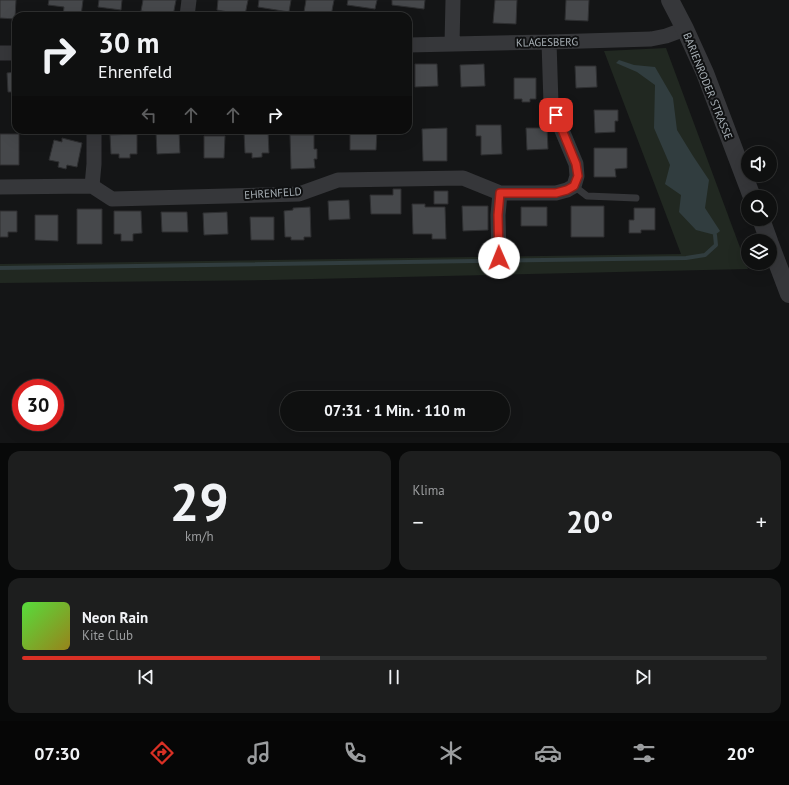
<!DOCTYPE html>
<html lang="de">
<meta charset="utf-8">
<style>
body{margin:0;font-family:"PT Sans",sans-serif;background:#1d1e1e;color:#f1f3f6;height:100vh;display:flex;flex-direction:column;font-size:15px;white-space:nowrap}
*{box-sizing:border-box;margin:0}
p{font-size:13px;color:#9b9d9f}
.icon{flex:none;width:22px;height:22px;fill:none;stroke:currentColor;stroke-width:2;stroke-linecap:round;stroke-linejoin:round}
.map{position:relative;height:443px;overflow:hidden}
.panel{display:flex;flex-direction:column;gap:8px;padding:8px;background:#080909;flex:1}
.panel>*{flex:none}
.guide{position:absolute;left:12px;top:12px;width:400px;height:122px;border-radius:12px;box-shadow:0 4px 16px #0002,0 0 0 1px #2f3030;background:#0f1010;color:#f1f3f6;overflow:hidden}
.tools{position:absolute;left:741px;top:146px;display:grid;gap:8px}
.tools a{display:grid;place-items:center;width:36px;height:36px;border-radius:50%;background:#0f1010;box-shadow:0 4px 16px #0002,0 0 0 1px #2f3030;font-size:20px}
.speed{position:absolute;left:12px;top:379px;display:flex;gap:8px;font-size:20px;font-weight:700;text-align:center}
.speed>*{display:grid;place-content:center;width:52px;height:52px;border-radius:50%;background:#0f1010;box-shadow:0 4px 16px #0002,0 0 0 1px #2f3030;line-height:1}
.speed .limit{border:6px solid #d22;background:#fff;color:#111}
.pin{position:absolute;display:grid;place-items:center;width:34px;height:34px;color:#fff;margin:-17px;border-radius:8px;box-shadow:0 2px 6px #0006}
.me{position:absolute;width:44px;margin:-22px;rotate:359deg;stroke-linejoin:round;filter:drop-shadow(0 0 3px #0008)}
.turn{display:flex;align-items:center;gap:14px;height:84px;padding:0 20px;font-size:18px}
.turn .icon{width:52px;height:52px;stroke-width:2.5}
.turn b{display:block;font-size:28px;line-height:34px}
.lanes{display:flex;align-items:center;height:38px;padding:0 20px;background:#0003;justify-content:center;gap:20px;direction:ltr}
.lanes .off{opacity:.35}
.big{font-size:30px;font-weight:800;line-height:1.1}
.panel .widget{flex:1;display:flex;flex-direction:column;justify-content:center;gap:6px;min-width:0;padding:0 14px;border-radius:12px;background:#1d1e1e}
.panel .dial{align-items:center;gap:0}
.dial b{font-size:52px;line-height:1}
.song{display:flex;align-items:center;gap:12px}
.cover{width:48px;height:48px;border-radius:6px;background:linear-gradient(135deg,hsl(110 70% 55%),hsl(50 70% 35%))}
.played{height:4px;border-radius:2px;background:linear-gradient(90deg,#d93025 40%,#2f3030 40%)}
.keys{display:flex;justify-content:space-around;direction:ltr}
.heat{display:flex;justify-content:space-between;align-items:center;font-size:22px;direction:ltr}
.panel .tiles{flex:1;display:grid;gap:8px;grid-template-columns:1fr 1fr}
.widget:last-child{grid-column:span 2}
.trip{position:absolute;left:280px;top:391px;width:230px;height:40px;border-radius:20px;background:#0f1010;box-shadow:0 4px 16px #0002,0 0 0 1px #2f3030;font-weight:800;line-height:40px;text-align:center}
.dock{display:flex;height:64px;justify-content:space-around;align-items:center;background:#060606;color:#9b9d9f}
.dock .icon{width:28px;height:28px}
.dock .on{color:#d93025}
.dock b{font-size:18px;color:#f1f3f6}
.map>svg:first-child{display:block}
</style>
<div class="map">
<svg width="789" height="443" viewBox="0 0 789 443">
<rect width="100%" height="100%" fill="#141516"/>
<path fill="#212821" d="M666 48 748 269 269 280 0 283V264L681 254 604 51Z"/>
<path fill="#313d3f" d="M619 60 634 65 655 67 673 98 677 130 693 156 709 180 705 208 720 231 715 235 696 230 679 212 681 195 665 184 670 165 654 128 655 85 637 72 616 63Z"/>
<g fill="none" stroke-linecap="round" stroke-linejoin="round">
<path stroke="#313d3f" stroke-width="4" d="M0 268 686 258 705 255 716 245 715 235"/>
</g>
<path fill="#46484b" stroke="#2e2f31" d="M0 0H16L15 19 0 18Z
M49 0H83L81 16H63L64 7 48 5Z
M99 0H122L121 10 98 7Z
M143 0H176L173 16 141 11Z
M218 0H248L245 15 217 10Z
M259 0H291L289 12 258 7Z
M306 0H334L331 16 304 12Z
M348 0H377L375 9 347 5Z
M392 0H425L424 9 392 5Z
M495 0H517L516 24 493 23Z
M566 0H589L588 21 565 20Z
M415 64H437L438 86 415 87Z
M484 64 485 86 461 87 460 65Z
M575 66H596L597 87 576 88Z
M16 72V92H8L7 73Z
M514 78H536V99H530V102H522V99H514Z
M594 110H618V121H615V132L595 133Z
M476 125H501L502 154 481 155V136H476Z
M447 128V161H423L422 129Z
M526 128H547L548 149 527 150Z
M350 130H377L376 150H350Z
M179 131 180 153 157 154 156 132Z
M268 131 269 153H262V157L252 158V153H245L244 132Z
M0 134H19V165H0Z
M137 134V154H130V158H119V154H111L110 135Z
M290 135H314V149H317V159H314L315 168 291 169Z
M204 136H225L224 158H204Z
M62 138 82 143 77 167 67 165 66 169 58 167 59 162 49 160 54 140 62 142Z
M594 148H627V168L615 169 616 177H594Z
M393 189H401V214H371L370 195H393Z
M434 191H448V204H434Z
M349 200 350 219 329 220 328 201Z
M412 204H425V207H445L446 239H432V234H413Z
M462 206H488V230L463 231Z
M571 206H604V237H571Z
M310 207 311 237H304V240H291V237H285L284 211 293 210V208Z
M521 207H547V226H521Z
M634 208H655V230H641V233H629V220H634Z
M77 209H102V244H77Z
M0 211H17V232H8V237H0Z
M114 211H141L142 233 133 234V241H121V234H114Z
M161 212H187L188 232H162Z
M227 212 228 234 204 235 203 213Z
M35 215H58V241L35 240Z
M250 217H274V240H251Z"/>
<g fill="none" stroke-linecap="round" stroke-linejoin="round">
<path stroke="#36373a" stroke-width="7" d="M574 186 587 196 636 198"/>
<path stroke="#36373a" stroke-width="15" d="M187 16 189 0
M452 44 453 0
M408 45 549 42 651 39 666 36 685 29
M0 53H16
M92 186 94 164V130
M0 187 92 186 112 199 299 194 338 180 463 178 500 193H556L567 190 574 186 577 176 576 164 551 104 549 42
M499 259 498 215 500 193"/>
<path stroke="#36373a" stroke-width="18" d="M670 0 685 29 705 73 752 197
M761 219 769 241
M770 244 789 294"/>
</g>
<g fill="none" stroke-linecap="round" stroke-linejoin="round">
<defs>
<path id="route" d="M499 258 498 215 500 193H556L567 190 574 186 578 176 576 164 556 115"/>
</defs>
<use href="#route" stroke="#8d1f18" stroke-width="10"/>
<use href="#route" stroke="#d93025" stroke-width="7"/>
</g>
<g text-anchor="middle" stroke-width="4" stroke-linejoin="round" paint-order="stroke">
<g font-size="11" fill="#a7afb5" stroke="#0f1011">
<text transform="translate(547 42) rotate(-1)" y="4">KLAGESBERG</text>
<text transform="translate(708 86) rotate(68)" y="4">BARIENRODER STRASSE</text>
<text transform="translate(273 193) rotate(-4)" y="4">EHRENFELD</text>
</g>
</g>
</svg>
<div class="tools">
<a><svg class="icon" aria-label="sound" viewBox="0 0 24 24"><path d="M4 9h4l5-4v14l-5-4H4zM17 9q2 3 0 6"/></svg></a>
<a><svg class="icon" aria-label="search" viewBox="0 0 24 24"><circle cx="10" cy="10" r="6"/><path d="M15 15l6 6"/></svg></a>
<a><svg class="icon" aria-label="layers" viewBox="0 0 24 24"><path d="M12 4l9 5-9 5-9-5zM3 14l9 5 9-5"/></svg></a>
</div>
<div class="speed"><div class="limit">30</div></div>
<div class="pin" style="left:556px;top:115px;background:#d93025"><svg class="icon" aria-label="arrive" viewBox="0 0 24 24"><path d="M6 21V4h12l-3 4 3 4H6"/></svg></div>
<svg class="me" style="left:499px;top:258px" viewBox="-20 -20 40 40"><circle r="19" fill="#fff"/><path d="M0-13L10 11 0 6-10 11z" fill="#d93025"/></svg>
<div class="trip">07:31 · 1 Min. · 110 m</div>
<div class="guide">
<div class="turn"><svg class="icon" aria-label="right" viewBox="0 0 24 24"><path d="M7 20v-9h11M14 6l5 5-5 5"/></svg><div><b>30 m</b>Ehrenfeld</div></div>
<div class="lanes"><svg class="icon off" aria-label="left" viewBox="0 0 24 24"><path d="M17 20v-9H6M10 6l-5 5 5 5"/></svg><svg class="icon off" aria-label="ahead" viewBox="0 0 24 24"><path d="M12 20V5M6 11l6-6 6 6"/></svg><svg class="icon off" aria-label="ahead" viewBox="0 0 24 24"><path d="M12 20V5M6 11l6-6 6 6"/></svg><svg class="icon" aria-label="right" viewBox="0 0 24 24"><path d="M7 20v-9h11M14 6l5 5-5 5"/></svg></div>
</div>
</div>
<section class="panel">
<div class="tiles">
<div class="widget dial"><b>29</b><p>km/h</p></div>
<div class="widget"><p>Klima</p>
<div class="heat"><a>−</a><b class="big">20°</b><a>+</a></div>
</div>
<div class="widget">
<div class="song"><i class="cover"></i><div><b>Neon Rain</b><p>Kite Club</p></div></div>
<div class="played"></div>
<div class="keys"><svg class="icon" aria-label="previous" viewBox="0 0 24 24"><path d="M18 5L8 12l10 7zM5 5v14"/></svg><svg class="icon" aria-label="pause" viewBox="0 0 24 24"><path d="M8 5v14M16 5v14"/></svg><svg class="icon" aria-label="next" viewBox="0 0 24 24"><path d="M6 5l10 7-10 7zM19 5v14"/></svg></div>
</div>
</div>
</section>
<nav class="dock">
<b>07:30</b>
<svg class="icon on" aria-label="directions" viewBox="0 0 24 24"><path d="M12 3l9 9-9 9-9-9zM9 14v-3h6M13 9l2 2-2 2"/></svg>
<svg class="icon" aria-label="music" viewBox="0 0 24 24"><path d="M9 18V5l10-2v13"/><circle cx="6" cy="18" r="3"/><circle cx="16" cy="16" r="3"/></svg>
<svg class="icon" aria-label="phone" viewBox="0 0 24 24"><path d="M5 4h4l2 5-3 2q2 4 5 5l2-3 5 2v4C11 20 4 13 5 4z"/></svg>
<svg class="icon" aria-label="climate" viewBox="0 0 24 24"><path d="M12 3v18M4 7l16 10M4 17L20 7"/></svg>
<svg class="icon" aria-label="car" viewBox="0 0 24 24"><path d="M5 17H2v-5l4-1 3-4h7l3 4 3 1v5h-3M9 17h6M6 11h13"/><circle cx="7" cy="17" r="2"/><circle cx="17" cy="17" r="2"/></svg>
<svg class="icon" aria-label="filters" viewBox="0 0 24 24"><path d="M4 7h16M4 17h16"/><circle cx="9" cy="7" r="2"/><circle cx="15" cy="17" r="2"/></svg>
<b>20°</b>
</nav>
